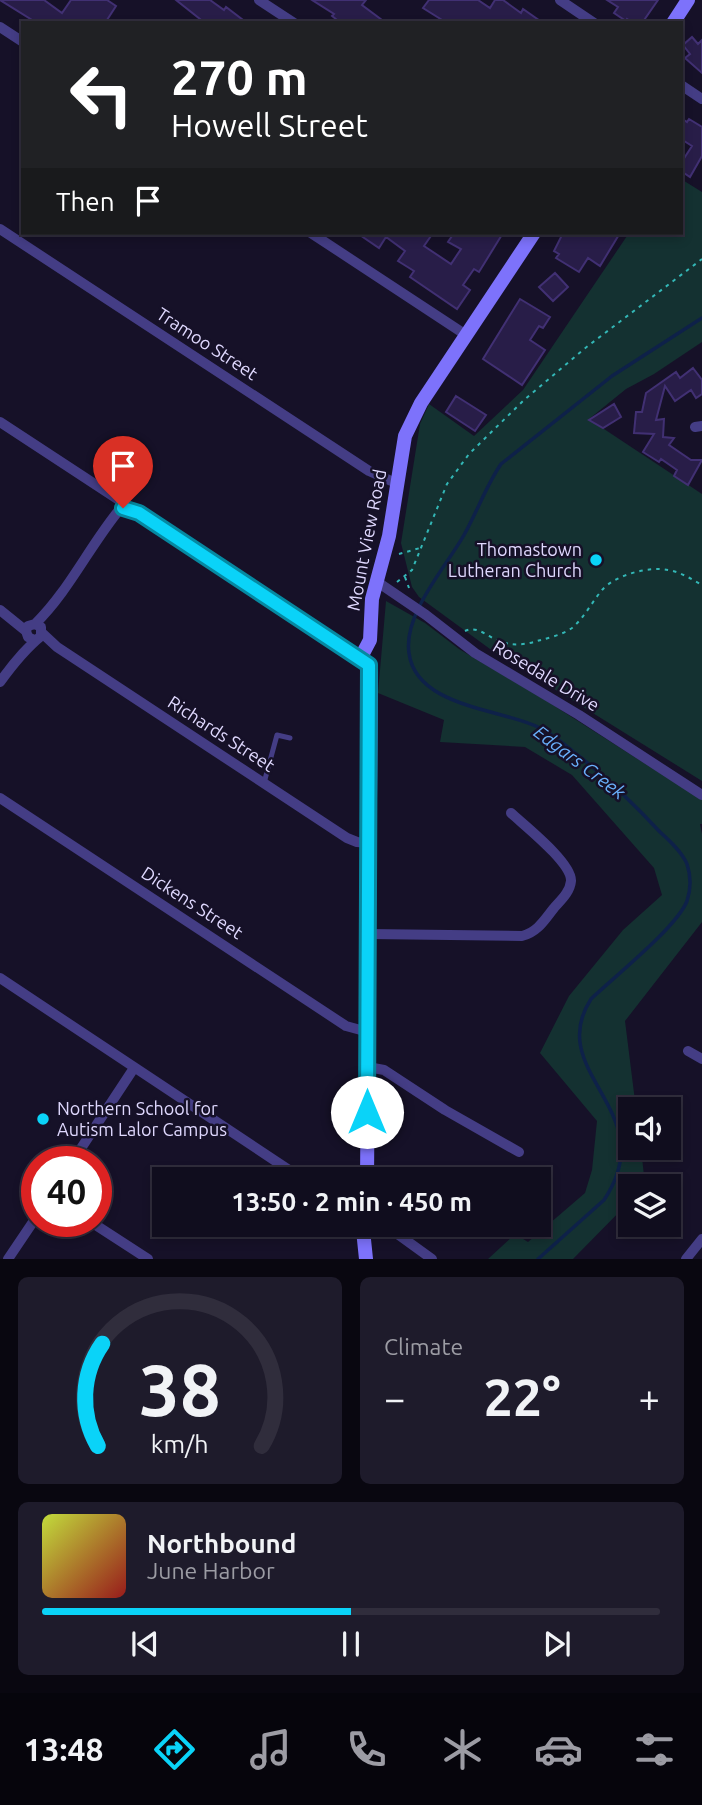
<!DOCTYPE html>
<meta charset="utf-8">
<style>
body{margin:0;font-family:Ubuntu,sans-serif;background:#1e1b2b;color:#f1f3f6;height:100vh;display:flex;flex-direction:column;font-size:26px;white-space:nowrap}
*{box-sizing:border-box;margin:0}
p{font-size:23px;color:#9c9ca4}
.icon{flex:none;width:38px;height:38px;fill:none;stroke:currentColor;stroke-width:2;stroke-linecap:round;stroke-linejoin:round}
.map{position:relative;height:1259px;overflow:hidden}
.panel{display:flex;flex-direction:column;gap:18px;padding:18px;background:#090710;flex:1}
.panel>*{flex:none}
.top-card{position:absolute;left:21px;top:21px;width:662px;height:214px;border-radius:0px;box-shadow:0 4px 10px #0003,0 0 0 2px #302d3c;background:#202124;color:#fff;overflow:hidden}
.tools{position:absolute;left:618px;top:1097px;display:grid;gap:14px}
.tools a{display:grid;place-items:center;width:63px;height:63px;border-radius:0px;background:#100d1e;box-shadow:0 4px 10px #0003,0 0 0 2px #302d3c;font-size:35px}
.speed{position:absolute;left:21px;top:1146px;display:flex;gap:14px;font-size:35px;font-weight:700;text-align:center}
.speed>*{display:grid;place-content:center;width:91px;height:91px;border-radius:50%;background:#100d1e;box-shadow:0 4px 10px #0003,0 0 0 2px #302d3c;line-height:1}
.speed .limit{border:10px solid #d22;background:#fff;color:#111}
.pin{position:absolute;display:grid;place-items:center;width:60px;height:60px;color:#fff;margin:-72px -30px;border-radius:50% 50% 50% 0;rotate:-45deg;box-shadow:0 0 7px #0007}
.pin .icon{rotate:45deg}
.me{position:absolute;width:77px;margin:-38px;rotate:0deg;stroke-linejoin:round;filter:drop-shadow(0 0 5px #0008)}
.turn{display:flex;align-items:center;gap:24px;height:147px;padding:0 35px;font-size:32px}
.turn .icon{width:91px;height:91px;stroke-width:2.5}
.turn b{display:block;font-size:49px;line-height:60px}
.then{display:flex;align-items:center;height:66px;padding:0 35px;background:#0003;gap:14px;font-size:26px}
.big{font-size:52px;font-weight:600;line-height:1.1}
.panel .card{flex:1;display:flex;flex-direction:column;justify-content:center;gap:10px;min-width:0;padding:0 24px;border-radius:10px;background:#1e1b2b}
.panel .dial{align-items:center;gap:0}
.dial svg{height:182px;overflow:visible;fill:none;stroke:#302d3c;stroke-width:7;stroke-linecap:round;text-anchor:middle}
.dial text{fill:#f1f3f6;stroke:none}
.song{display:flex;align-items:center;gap:21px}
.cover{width:84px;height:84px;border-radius:10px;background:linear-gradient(135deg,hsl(70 70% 55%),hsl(0 70% 35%))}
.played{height:7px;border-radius:4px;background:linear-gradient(90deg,#0ad3f8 50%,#302d3c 50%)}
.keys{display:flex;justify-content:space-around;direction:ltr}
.heat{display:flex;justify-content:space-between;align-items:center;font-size:38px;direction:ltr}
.panel .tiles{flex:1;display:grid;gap:18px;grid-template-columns:1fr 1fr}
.card:last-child{grid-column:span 2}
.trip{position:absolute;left:152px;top:1167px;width:399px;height:70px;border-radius:0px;background:#100d1e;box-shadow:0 4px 10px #0003,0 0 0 2px #302d3c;font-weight:600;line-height:70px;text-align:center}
.menu{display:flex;height:112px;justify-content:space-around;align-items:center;background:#06050c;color:#9c9ca4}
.menu .icon{width:49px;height:49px}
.menu .active{color:#0ad3f8}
.menu b{font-size:32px;color:#f1f3f6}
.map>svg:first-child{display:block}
</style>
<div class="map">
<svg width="702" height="1259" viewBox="0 0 702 1259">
<rect width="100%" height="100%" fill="#161128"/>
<path fill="#143131" d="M681 179 702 192V342L654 374 626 389 589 419 702 494V781L490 649 419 597 412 587 401 543 420 424 429 404 474 436 523 390 629 233H681Z
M386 601 425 623 459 649 545 700 702 800V824H700L702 834V922L625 1021 636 1109 630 1110V1148H641L645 1185 630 1186V1201L573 1259H488L515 1234 528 1242 585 1193 592 1170 597 1121 540 1053 569 996 623 930 662 895 654 868 572 775 525 747 440 742 444 720 378 693Z"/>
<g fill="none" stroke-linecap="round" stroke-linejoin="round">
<path stroke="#0e2149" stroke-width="3.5" d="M538 1259 604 1200C664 1111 543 1073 591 999 614 977 677 927 687 901 691 889 691 876 687 864 682 852 670 841 660 832 633 803 606 777 575 753 564 744 553 734 540 728 504 709 416 708 409 653 403 614 446 567 464 535 477 512 486 486 501 464L612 376 702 318"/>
</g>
<path fill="#281d48" stroke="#413073" stroke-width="2" d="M0 0H44L62 13 71 0H107L116 6 105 23H37Z
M176 0H210L224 10 226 7 247 23H205Z
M312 0H366L362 5 386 23H341L332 16 334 14Z
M429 0H478L490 8 495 0H503L521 13 523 9 543 23H447L423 8Z
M607 0H658L642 23H633L627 19 626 21 614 13 618 7Z
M692 37 698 44 702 40V73L685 58 690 54 683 45Z
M681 118 687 122 689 119 702 127V156L690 177 681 171V163L692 146 681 139Z
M357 233H433L424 246 451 264 461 249 448 242 454 233H503L479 272 474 269 463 285 470 290 457 309 410 277 414 271 398 261 405 251 386 237 379 248Z
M563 233H620L600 266 588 258 579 272 556 258 559 254 554 251Z
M555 273 568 287 553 301 539 287Z
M520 299 550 317 543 328 539 326 530 340 545 350 522 385 483 359Z
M693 368 702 380V394L696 398 691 390 675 401 665 386 656 420 664 419 663 437 674 438 669 445 691 460H702L688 485 674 476 677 470 661 459 659 462 643 452 654 434 634 433 636 412H642L646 393 676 372 680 378Z
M456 396 486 415 475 431 446 412Z
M614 404 621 417 603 428 589 420Z"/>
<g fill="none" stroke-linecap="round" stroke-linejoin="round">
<path stroke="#33b7b6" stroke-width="2" stroke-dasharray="3.5 5" stroke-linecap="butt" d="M399 554 420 548
M405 577 409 588
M397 582 412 570 447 484 469 454 524 400 584 349 702 259
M465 631C477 625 488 637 499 641 511 646 525 645 537 641 548 638 562 635 572 628 584 618 592 602 602 590 615 575 649 566 668 570 681 572 691 579 702 585"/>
<path stroke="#443d85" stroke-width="5" d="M264 783 277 735 290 738"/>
<path stroke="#443d85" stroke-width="10" d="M259 0 294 23
M560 0 594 23
M0 27 23 42
M681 85 702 99
M0 229 369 471 398 484
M311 233 466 335
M0 422 119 500
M695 427 702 426
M125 504 360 659
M376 581 426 615 475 653 579 715 702 795
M0 610 26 631
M35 624C69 591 90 545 120 509
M42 633 57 647 347 838 357 842 369 843
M0 682C13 664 25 649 41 636V627L35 624 28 626 26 631 28 637 34 640
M0 798 346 1026 368 1032
M369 934 522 936C538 932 545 919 554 908 561 900 570 892 571 881 572 863 525 826 511 813
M0 978 304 1180
M688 1051 702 1059
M368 1067 384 1070 445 1110 519 1152
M72 1162 134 1068
M91 1222 148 1259
M385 1225 432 1259
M8 1259 37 1216
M686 1259 702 1239"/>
<path stroke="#7d72fb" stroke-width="14" d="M673 23 688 0
M367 1180 371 673 369 665 360 659 370 640 372 599 389 536 405 436 421 403 534 233
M360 1225 369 1232 375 1230 377 1225
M363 1230 366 1259"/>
</g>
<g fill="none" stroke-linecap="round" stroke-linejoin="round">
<defs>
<path id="route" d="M123 508 139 513 369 665 367 1112"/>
</defs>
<use href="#route" stroke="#0689a1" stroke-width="18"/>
<use href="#route" stroke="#0ad3f8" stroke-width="12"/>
</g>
<g fill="#0ad3f8" stroke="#161128" stroke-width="2.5">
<circle cx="596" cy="560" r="7"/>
<circle cx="43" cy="1119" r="7"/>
</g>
<g text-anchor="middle" stroke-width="5" stroke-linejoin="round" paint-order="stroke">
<g font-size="18" fill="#dfd8fe" stroke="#161128">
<text transform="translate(207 344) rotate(33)" y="6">Tramoo Street</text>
<text transform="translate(367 540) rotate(-79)" y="6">Mount View Road</text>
<text transform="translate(546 676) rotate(31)" y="6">Rosedale Drive</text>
<text transform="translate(221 734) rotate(33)" y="6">Richards Street</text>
<text transform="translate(192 903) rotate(33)" y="6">Dickens Street</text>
</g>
<g font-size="18" fill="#dfd8fe" stroke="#161128" text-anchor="end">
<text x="582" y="556">Thomastown<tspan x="582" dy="21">Lutheran Church</tspan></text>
<text x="57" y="1115" text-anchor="start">Northern School for<tspan x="57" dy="21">Autism Lalor Campus</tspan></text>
</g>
<g font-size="19" font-style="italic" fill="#69b0fb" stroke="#161128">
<text transform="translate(580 762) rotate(37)" y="7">Edgars Creek</text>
</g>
</g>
</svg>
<div class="tools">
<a><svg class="icon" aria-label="sound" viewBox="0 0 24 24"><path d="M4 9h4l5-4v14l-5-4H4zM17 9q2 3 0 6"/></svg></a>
<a><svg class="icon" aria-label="layers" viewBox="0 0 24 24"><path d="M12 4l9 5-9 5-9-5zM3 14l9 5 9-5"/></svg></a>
</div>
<div class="speed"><div class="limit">40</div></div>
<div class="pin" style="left:123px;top:508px;background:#d93025"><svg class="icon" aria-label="arrive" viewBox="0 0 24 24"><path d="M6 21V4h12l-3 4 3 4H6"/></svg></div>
<svg class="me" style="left:367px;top:1112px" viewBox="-20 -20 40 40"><circle r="19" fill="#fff"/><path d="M0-13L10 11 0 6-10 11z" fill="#0ad3f8"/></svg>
<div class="trip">13:50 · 2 min · 450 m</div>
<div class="top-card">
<div class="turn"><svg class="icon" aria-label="left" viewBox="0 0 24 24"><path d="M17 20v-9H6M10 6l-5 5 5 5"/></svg><div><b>270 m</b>Howell Street</div></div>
<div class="then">Then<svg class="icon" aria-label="arrive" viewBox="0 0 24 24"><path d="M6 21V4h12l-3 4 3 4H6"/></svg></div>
</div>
</div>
<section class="panel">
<div class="tiles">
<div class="card dial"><svg viewBox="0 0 100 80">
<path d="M14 69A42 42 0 1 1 86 69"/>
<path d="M14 69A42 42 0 0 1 16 24" stroke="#0ad3f8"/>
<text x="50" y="56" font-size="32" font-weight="700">38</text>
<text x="50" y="72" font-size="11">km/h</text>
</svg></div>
<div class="card"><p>Climate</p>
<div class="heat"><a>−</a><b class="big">22°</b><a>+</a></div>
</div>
<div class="card">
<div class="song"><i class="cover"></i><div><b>Northbound</b><p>June Harbor</p></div></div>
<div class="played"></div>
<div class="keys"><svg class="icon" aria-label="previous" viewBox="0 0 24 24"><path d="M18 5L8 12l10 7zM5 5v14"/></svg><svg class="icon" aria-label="pause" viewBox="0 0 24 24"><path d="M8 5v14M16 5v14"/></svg><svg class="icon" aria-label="next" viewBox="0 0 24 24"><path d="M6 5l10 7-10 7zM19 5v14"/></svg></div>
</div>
</div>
</section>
<nav class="menu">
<b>13:48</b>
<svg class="icon active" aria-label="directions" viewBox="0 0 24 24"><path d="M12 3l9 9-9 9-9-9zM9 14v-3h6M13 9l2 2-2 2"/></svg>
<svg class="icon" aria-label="music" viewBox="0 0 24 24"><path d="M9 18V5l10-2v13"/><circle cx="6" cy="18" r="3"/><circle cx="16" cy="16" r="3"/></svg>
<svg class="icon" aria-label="phone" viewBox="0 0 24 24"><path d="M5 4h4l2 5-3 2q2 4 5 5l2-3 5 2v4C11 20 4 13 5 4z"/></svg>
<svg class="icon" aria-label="climate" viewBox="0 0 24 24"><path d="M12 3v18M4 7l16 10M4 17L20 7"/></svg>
<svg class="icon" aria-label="car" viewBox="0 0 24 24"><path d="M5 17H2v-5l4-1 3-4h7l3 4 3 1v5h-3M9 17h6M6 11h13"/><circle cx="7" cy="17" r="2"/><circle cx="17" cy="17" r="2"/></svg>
<svg class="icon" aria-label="filters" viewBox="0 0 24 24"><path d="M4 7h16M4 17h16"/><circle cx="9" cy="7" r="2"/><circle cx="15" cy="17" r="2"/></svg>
</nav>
